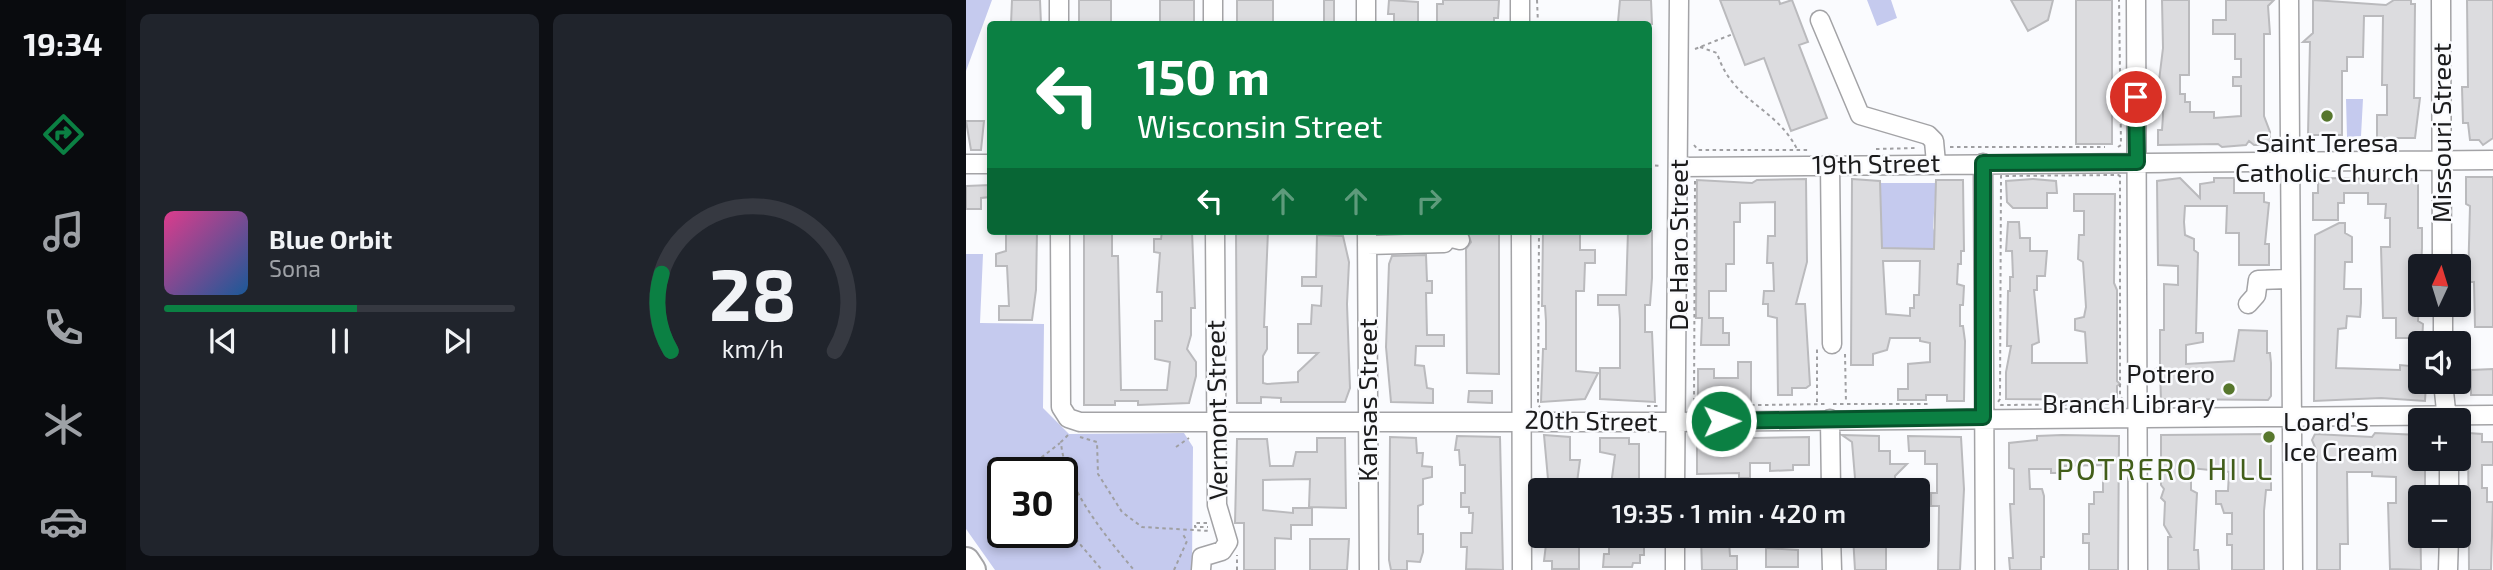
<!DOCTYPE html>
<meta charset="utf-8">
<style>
body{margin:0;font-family:"Exo 2",sans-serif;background:#20242c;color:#f1f3f6;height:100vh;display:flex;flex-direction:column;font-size:26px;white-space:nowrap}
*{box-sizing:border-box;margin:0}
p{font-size:23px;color:#9ea1a6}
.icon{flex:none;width:38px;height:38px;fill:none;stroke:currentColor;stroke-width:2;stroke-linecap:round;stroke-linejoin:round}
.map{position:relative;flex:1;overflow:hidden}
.side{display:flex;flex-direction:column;gap:14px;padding:14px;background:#0d0f14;width:840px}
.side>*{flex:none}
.hud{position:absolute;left:21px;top:21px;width:665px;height:214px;border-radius:7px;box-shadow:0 4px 10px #0003;background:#0b8043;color:#fff;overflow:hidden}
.needle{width:46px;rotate:4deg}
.controls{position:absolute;left:1442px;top:254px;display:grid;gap:14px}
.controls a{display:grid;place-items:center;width:63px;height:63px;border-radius:7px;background:#171b24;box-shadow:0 4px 10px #0003;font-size:35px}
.speed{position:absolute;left:21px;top:457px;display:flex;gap:14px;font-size:35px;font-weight:700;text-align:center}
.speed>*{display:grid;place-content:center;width:91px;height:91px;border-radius:50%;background:#171b24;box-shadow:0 4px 10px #0003;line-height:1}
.speed .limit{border:4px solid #111;border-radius:10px;background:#fff;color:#111}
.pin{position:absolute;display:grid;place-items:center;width:60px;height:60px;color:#fff;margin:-30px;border:4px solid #fff;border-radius:50%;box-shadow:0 2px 7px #0007}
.me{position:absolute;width:77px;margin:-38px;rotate:89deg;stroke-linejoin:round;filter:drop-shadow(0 0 5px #0008)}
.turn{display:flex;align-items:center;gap:24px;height:147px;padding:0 35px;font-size:32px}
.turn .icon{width:91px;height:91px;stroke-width:2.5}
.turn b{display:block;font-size:49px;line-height:60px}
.lanes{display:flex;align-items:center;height:66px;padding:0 35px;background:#0003;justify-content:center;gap:35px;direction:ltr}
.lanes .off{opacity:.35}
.side .tile{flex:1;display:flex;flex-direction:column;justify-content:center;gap:10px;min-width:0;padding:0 24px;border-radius:10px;background:#20242c}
.side .dial{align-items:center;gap:0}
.dial svg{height:182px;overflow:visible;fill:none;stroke:#363941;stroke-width:7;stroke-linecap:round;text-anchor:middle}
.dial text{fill:#f1f3f6;stroke:none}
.song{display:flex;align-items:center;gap:21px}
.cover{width:84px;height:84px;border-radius:10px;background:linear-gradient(135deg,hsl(330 70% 55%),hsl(210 70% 35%))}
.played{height:7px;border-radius:4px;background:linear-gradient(90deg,#0b8043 55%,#363941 55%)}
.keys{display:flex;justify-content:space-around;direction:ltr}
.side .tiles{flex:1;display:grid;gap:14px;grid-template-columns:repeat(2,1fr)}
.trip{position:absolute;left:562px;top:478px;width:402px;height:70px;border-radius:7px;background:#171b24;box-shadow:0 4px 10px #0003;font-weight:600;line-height:70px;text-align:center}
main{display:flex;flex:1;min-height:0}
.tabs{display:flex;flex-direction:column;width:126px;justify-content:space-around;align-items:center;background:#090b0e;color:#9ea1a6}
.tabs .icon{width:49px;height:49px}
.tabs .current{color:#0b8043}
.tabs b{font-size:32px;color:#f1f3f6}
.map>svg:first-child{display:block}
</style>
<main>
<nav class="tabs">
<b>19:34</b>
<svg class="icon current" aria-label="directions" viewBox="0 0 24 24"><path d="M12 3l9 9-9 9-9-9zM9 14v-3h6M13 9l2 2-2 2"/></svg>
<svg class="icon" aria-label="music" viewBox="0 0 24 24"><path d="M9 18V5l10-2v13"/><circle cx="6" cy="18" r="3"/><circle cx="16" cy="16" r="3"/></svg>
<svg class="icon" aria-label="phone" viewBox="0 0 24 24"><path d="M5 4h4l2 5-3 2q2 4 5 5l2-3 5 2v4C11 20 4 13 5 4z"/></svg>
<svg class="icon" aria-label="climate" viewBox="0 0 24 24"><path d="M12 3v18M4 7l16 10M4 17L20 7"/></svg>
<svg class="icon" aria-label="car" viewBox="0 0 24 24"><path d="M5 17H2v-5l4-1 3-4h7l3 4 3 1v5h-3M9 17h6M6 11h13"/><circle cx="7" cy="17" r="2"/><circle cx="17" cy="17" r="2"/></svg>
</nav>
<section class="side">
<div class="tiles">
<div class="tile">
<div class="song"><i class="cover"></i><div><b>Blue Orbit</b><p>Sona</p></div></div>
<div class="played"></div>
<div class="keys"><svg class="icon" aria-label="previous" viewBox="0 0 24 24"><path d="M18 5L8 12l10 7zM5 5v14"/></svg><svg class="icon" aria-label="pause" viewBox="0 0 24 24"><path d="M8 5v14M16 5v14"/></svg><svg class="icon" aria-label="next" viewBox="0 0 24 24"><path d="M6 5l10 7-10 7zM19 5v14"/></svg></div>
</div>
<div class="tile dial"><svg viewBox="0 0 100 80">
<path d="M14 69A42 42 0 1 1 86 69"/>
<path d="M14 69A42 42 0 0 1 10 35" stroke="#0b8043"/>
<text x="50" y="56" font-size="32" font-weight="700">28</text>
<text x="50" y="72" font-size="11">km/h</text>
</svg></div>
</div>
</section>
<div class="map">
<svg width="1527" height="570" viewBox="0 0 1527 570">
<rect width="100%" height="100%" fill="#fafbfe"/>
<path fill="#c5caee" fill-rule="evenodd" d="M0 0H26L0 71Z
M901 0H925L931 18 911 26Z
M1380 99H1397L1395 136 1381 137Z
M913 183H970L967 228 971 238H968V251H916Z
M0 254H17L14 323 78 324 77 408 103 434 218 433 227 447 226 570H29L0 529ZM96 472V532H37V472Z"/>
<path fill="#dcdcdf" stroke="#bababd" stroke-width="2" fill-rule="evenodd" d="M46 0H74L75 24H45Z
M113 0H145V24H113Z
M194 0H228V23L194 24Z
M271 0H307V24H271Z
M358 0H368V24H358Z
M423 0 452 2V24H428V14H422Z
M477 0H533L532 18H528V24H525L471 22V4H477Z
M654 0H685L686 24 652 22Z
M754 0H813L814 4 826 0 842 42 833 45 861 118 825 131 798 58 779 65Z
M1045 0H1087L1082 20 1062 31Z
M1110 0H1146V144H1110Z
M1196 0H1223V75H1214V94H1219V102H1224V112H1248V118L1275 116V86H1267V77H1275V59H1269V34H1247V20H1260V0H1308L1302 6 1304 34H1298V116L1304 132V141L1300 145H1288L1283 141 1280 145 1256 147 1252 144 1192 145V130H1196L1197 116V89H1192L1197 48Z
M1347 0 1420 5 1428 0H1445V4H1449L1448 98H1454L1449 138H1411V115H1421V85H1416L1417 16H1398L1397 57H1381V71H1376V135H1342L1344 42H1337L1347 33Z
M1501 0H1527V138L1517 145 1513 140H1504L1502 123H1497L1496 87H1502Z
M0 121H18L15 150H5Z
M1500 177H1527V327H1509L1508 282H1502L1504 206 1500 204Z
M1214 178 1234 198V184L1248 182V178H1268V193H1298V202L1303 203 1299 244H1303V265H1273V233H1260L1261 206H1219L1218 222 1219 235 1228 239V250L1232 253 1230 333H1237V342L1220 345V364L1268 361 1273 330 1301 331V353H1304L1305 363V396L1302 400 1195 399 1194 372 1190 369 1194 366V330H1198V284L1212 285V266L1192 265 1191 181Z
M1352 178 1452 179V228H1456V248L1452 321 1457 324 1454 382 1460 384 1459 401 1415 398 1348 401 1349 235 1373 223H1379V233L1386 237V262H1379L1378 289H1395V303L1394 317 1381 316 1380 328 1372 329 1370 368 1434 370V365L1444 366V338H1430V318H1417L1415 247H1424V218H1419L1420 204H1402V193H1378V203H1372V220H1347V193H1352Z
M840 179 841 262 830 304H839L844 385 840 388H826V395H812L811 318 802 316V304H797L798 291H808L807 263H801L802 236H809V202L774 203V222H768V264H760V291H743V318H757V333H763V345H735L736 318H730L731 180 786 183 791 180Z
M886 179 914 181 916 248 968 249 970 180H997L998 251H995V264H992L991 284 998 286 997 305H994V326H997L999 341 998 401H981V395H960V400H932V389H942V364L964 362V343L954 341V338H924L921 350 907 354V365H885ZM917 261H954L953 295H948V308H944V316L920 314Z
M1067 179 1090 181 1091 193H1081V208H1047L1041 202 1040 181Z
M24 185V197L15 198V209H0V186Z
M1108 194H1149L1148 283 1151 290V381L1154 384 1151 386V400L1040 399V372L1045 346H1041L1042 291H1044V277H1047L1046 251H1040L1042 222H1053L1054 238H1064V251H1081L1079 276H1071V290H1068L1073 342 1066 345V363H1121L1119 332 1109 330V319L1118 317 1120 307 1117 262 1112 259 1113 235H1118V211H1108Z
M40 231H71L70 290 66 320H33V306H43L41 266H30V254L40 251Z
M118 231H146V256H152L155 390H201L204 362 189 359V321H196V292H191L194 253 188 252V239H195L196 231H226L229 308H225V335L221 349 230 362V376L223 403 172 405V401H149V405H118Z
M270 231H302L298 327H301V349L297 356V383L301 384 332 382V372L352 353H332V324H345L346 305 355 306 356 286H336V277H350L351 235 377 236 383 262 381 304 384 388 379 402H315V398L295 397V403H271Z
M501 231H533V374L501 373 500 249 505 242Z
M577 231H614V250H629V263H619L618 291H610V371L632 373 619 399 575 402 577 349H580V321L579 306H576Z
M662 231H686V278L684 305H679V332H686L689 402 634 399V368H654V319L653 305H632V295H660Z
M460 255 461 281H466V293H460L461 335H478V346H450L449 365 458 366 461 388 467 389V403L425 402 420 347 423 264 426 256Z
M772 362H785V402L748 398V402L732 403V369H748V378H772Z
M1527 369V395H1505V370Z
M503 391H526V403L502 402Z
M1409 433 1454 435V458H1459V487H1455L1454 497 1455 570 1424 569 1422 503H1430V477L1406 476V472H1381L1382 544H1374V570H1351V452L1346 440 1349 434 1406 437Z
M1502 433 1516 434V442H1527V465H1516V488H1521V502H1527L1525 570H1503Z
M773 434H787V438L843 437V465H827V470L804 471V463H784V478H773V473L731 474V439H759V436Z
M1305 434V490H1300L1298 511V570H1266V545H1261V534H1266V513H1258L1255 504H1250V491H1262L1263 472 1225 468V490L1231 493 1228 550H1232L1233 570H1202V537H1205L1198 525 1199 502 1195 498 1198 489 1195 485V435Z
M578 435 604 437V460H614L610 490H583Z
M876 435 913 436V451H924V464H941L929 476V490H890L886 442Z
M1096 435 1153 436 1152 570H1123V543H1117V534H1123V504H1128V492H1137V465L1095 466V473H1085V469H1063L1064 489H1076L1078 496V557H1075V570H1044L1043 558H1047L1044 504H1048V469L1043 468V443L1071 440V436Z
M491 436 534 437 537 570 500 569 501 547H495V533H506L507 513H503V507H495V493H499V465H494L493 450H489Z
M942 436 995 437 998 489 994 570H972L973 506H965V493H971V464H959V451H943Z
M424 437 450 438 451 453H457L456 466 466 467V477L457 479V504L452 506V534H457V552L454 562 441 561V570H425L423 560Z
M351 438H379L380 508 343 507 344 479 297 480V510L327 513V508H346V525H325V539L309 538V570H278V523H269L271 439H301L304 466H327L330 452H351Z
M634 438H663V444H673V490H655V485H645L649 455 634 452Z
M581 536H613V569H586V561H578Z
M656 536H678V555H674V563H667L666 567H637L638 554H643V543L656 541Z
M735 536H758V541H763L764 556H771V570H736Z
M887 536H920V570H889Z
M344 539H383L381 570H344Z
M800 548 832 550V567H800Z"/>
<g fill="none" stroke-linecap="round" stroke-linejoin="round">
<defs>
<path id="minor" d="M93 0V24
M247 0V24
M400 0V24
M554 0V24
M1170 0 1172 570
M1323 0 1327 570
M1475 0 1476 266
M854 20 894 115 962 135 968 141 970 163
M1017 163 1019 570
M0 164H24
M864 164 866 344
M714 167 1527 160
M94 231 95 407 102 418 114 422H709L1527 415
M401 231 403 570
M555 231 556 570
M401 245 478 243 482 237 494 240
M1282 304 1290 295 1292 280 1325 279
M1477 304V343
M1477 382 1481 420
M864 419 865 490
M709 490 713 0
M1483 497V458
M865 536 866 570
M235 570 236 557 256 551 262 542 251 505 249 231
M709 570V536
M1482 570 1483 536"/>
<path id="highway" d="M0 561 6 570"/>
</defs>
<use href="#minor" stroke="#a3a3a6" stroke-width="21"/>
<use href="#highway" stroke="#a3a3a6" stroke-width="30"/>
<path stroke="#9f9fa2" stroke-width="2" stroke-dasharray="3.5 3.5" stroke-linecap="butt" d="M571 0 572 24
M734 47 751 53C767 103 809 106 831 149
M729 49 767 34
M728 145 732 150H842
M984 147H1139
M1152 147 1155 145 1153 0
M910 149 950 148
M682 165 695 166
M1152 175 1154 176V396L1158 401 1154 404 1035 405 1032 402 1034 399 1035 176Z
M729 181 728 402 731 406 861 404
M573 231 572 405 574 407
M879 354 880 403
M851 402V348
M867 404H963
M681 406H693
M102 435 95 442C98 486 140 537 168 570
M114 437 131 442 132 474 156 512 176 527 244 531
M210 447 223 438
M62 472V468L94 443
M96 523 136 570
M241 523H229V527H242
M208 570 221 541 216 533
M271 570V555"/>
<use href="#minor" stroke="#fff" stroke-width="18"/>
<use href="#highway" stroke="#fff" stroke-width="26"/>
</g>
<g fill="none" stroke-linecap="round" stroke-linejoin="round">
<defs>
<path id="route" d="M755 421 1017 417V163L1171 162 1170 97"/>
</defs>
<use href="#route" stroke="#07532c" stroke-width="18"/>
<use href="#route" stroke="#0b8043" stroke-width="12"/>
</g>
<g fill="#57772d" stroke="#fafbfe" stroke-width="2.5">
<circle cx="1361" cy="116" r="7"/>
<circle cx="1263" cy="389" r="7"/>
<circle cx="1303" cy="437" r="7"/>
</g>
<g text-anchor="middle" stroke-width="5" stroke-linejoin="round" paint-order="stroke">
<g font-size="26" fill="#1b1b1c" stroke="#fafbfe">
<text transform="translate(1476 133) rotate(-90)" y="9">Missouri Street</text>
<text transform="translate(910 164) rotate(-1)" y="9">19th Street</text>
<text transform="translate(713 245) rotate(-90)" y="9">De Haro Street</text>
<text transform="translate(402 400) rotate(-90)" y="9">Kansas Street</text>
<text transform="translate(251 410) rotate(-91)" y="9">Vermont Street</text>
<text transform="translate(625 421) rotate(1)" y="9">20th Street</text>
</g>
<g font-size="26" fill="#1b1b1c" stroke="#fafbfe">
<text x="1361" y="152">Saint Teresa<tspan x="1361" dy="30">Catholic Church</tspan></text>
<text x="1249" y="383" text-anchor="end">Potrero<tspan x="1249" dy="30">Branch Library</tspan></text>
<text x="1317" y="431" text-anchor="start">Loard’s<tspan x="1317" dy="30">Ice Cream</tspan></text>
</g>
<g font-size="30" letter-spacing="2" fill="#425e1a" stroke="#fafbfe">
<text x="1199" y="480">POTRERO HILL</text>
</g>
</g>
</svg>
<div class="controls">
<a><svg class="needle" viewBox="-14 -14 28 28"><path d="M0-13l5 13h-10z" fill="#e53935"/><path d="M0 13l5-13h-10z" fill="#9ea1a6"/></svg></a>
<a><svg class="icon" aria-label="sound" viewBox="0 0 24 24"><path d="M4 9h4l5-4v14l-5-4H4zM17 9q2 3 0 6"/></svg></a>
<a>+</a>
<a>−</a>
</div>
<div class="speed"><div class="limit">30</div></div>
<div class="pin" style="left:1170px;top:97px;background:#d93025"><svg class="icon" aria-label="arrive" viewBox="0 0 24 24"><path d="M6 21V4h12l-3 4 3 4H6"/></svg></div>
<svg class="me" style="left:755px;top:421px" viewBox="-20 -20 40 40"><circle r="17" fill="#0b8043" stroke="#fff" stroke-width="3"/><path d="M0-11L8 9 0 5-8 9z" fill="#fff"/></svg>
<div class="trip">19:35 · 1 min · 420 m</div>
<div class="hud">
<div class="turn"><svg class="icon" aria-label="left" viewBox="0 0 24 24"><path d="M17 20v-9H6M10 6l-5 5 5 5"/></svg><div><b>150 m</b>Wisconsin Street</div></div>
<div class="lanes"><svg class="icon" aria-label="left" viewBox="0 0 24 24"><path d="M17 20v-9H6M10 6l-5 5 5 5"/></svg><svg class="icon off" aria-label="ahead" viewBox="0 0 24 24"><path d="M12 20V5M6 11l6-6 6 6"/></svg><svg class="icon off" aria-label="ahead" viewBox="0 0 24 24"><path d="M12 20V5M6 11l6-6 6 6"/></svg><svg class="icon off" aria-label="right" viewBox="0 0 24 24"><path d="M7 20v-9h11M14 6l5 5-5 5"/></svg></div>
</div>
</div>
</main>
